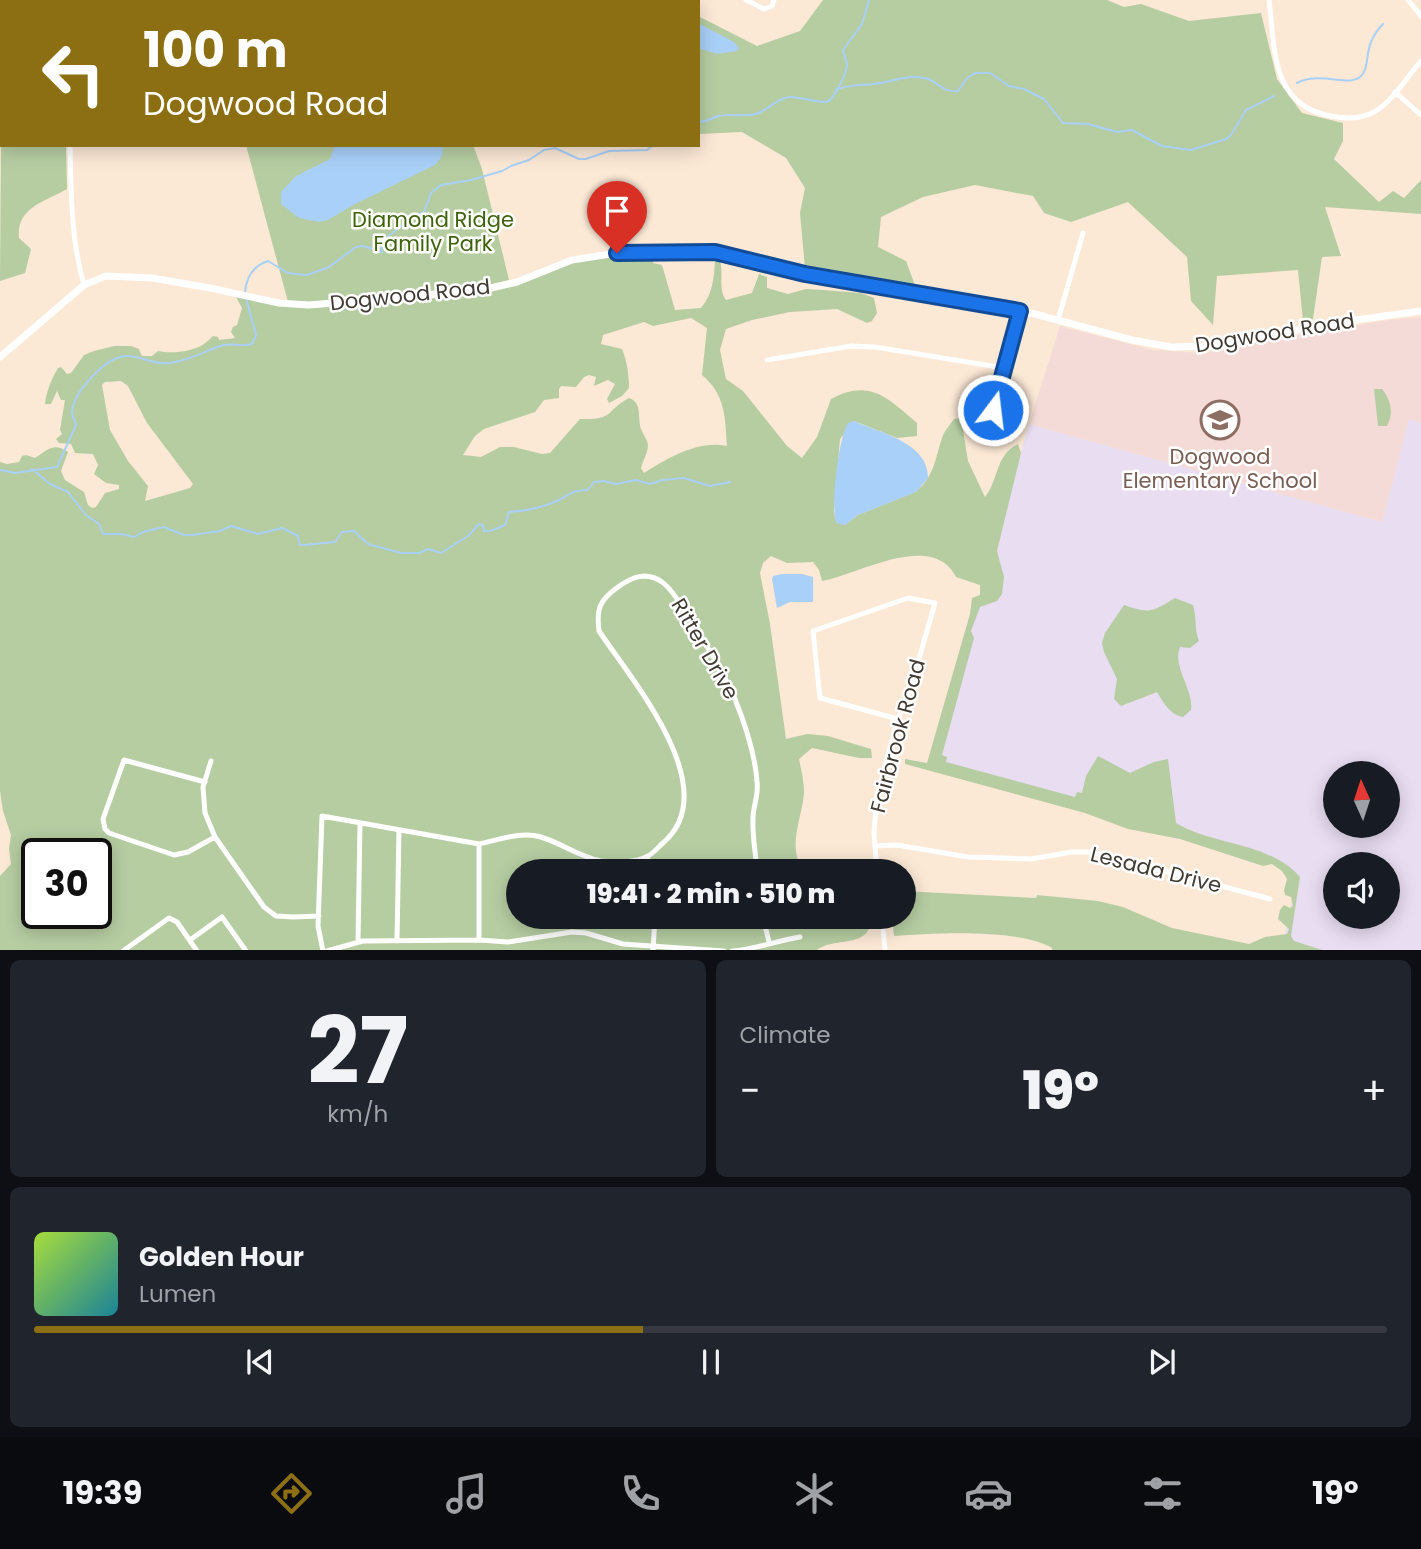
<!DOCTYPE html>
<meta charset="utf-8">
<style>
body{margin:0;font-family:Poppins,sans-serif;background:#20242c;color:#f1f3f6;height:100vh;display:flex;flex-direction:column;font-size:26px;white-space:nowrap}
*{box-sizing:border-box;margin:0}
p{font-size:23px;color:#9ea1a6}
.icon{flex:none;width:38px;height:38px;fill:none;stroke:currentColor;stroke-width:2;stroke-linecap:round;stroke-linejoin:round}
.map{position:relative;height:950px;overflow:hidden}
.drawer{display:flex;flex-direction:column;gap:10px;padding:10px;background:#0d0f14;flex:1}
.drawer>*{flex:none}
.guide{position:absolute;left:0px;top:0px;width:700px;height:147px;box-shadow:0 4px 18px #0003;background:#8c6f12;color:#fff;overflow:hidden}
.needle{width:46px;rotate:357deg}
.buttons{position:absolute;left:1323px;top:761px;display:grid;gap:14px}
.buttons a{display:grid;place-items:center;width:77px;height:77px;border-radius:50%;background:#171b24;box-shadow:0 4px 18px #0003;font-size:35px}
.speed{position:absolute;left:21px;top:838px;display:flex;gap:14px;font-size:35px;font-weight:700;text-align:center}
.speed>*{display:grid;place-content:center;width:91px;height:91px;border-radius:50%;background:#171b24;box-shadow:0 4px 18px #0003;line-height:1}
.speed .limit{border:4px solid #111;border-radius:10px;background:#fff;color:#111}
.pin{position:absolute;display:grid;place-items:center;width:60px;height:60px;color:#fff;margin:-72px -30px;border-radius:50% 50% 50% 0;rotate:-45deg;box-shadow:0 0 7px #0007}
.pin .icon{rotate:45deg}
.me{position:absolute;width:77px;margin:-38px;rotate:15deg;stroke-linejoin:round;filter:drop-shadow(0 0 5px #0008)}
.turn{display:flex;align-items:center;gap:24px;height:147px;padding:0 28px;font-size:32px}
.turn .icon{width:91px;height:91px;stroke-width:2.5}
.turn b{display:block;font-size:49px;line-height:60px}
.big{font-size:52px;font-weight:800;line-height:1.1}
.drawer .tile{flex:1;display:flex;flex-direction:column;justify-content:center;gap:10px;min-width:0;padding:0 24px;border-radius:10px;background:#20242c}
.drawer .dial{align-items:center;gap:0}
.dial b{font-size:91px;line-height:1}
.song{display:flex;align-items:center;gap:21px}
.cover{width:84px;height:84px;border-radius:10px;background:linear-gradient(135deg,hsl(80 70% 55%),hsl(190 70% 35%))}
.played{height:7px;border-radius:4px;background:linear-gradient(90deg,#8c6f12 45%,#363941 45%)}
.keys{display:flex;justify-content:space-around;direction:ltr}
.heat{display:flex;justify-content:space-between;align-items:center;font-size:38px;direction:ltr}
.drawer .tiles{flex:1;display:grid;gap:10px;grid-template-columns:1fr 1fr}
.tile:last-child{grid-column:span 2}
.trip{position:absolute;left:506px;top:859px;width:410px;height:70px;border-radius:35px;background:#171b24;box-shadow:0 4px 18px #0003;font-weight:800;line-height:70px;text-align:center}
.dock{display:flex;height:112px;justify-content:space-around;align-items:center;background:#090b0e;color:#9ea1a6}
.dock .icon{width:49px;height:49px}
.dock .current{color:#8c6f12}
.dock b{font-size:32px;color:#f1f3f6}
.map>svg:first-child{display:block}
</style>
<div class="map">
<svg width="1421" height="951" viewBox="0 0 1421 951">
<rect width="100%" height="100%" fill="#fbe8d5"/>
<path fill="#e8ddf1" fill-rule="evenodd" d="M1409 418 1420 423 1421 421V950L1294 951 1283 943 1296 880 1279 863 929 768 1029 424 1382 522ZM1335 774H1388V826H1335ZM1335 864H1388V917H1335Z"/>
<path fill="#f5dbd7" d="M1421 317V423L1409 419 1382 522 1029 424 1060 326 1153 350 1202 353 1314 332 1389 320Z"/>
<path fill="#b6cda2" fill-rule="evenodd" d="M70 0H421V2H70Z
M823 0H1107L1124 7 1141 4 1189 21 1261 13 1277 79 1302 113 1343 123V141L1334 159 1379 202 1393 191 1404 198 1421 180V214L1325 207 1341 256 1322 257 1313 319 1303 321 1298 270 1217 276 1213 325 1191 301 1187 257 1128 202 1071 222 1044 213 1033 196 975 185 923 197 881 217 878 247 906 261 916 288 805 268 800 213 805 188 786 158 742 132 700 134 698 129V16L757 46 800 31Z
M2 6V145H66L67 189C44 202 16 208 19 238L31 249 25 273 0 281Z
M246 145H473L482 169 509 280 484 286 315 302H288Z
M653 255V263L662 265 675 310 701 308C713 294 714 277 715 260L719 258C725 272 717 287 726 300L752 293 759 274 767 277V288L788 294 806 289 823 290 861 293 874 298 877 313 872 321 867 323 837 309 790 312 752 320 726 329 720 350 726 379 743 391 787 446 802 458 817 437 831 399C870 378 888 398 917 423V436L897 438 854 421 840 439 834 510 835 518 845 525 858 515 915 492C934 478 935 459 942 438 944 431 950 425 954 419L961 418 968 461 985 497C999 480 995 455 1018 444L1021 453 997 551 1004 577 1002 594 997 601 980 607 971 631 974 638 942 755 947 757 946 762 1075 797 1077 792 1082 793 1086 776 1098 756 1130 773 1154 762 1168 759 1176 823C1214 846 1270 842 1300 877L1291 936 1294 941 1322 950 1052 951V948C1018 928 934 933 894 936L892 917H903V891L1036 898 1037 895 1098 901 1123 907 1172 928 1249 944 1265 937 1287 934 1289 929 1278 919 1280 910 1284 905 1290 908 1293 906 1291 897 1285 895 1284 890 1287 879 1282 871 1272 864 1263 866 1180 839 1128 829 1085 813 905 764V759L927 763 970 614 972 598 980 595V585L956 577C932 530 858 575 822 581L819 570 813 562 787 563 771 556 763 563 760 573 770 624 786 739 807 734 828 736 871 749 872 758H859L812 748 799 759C801 769 804 781 804 792 803 816 785 850 805 871L518 872V917H871C871 951 834 935 816 951L0 950V876L11 864 9 849 11 835 3 811 0 791V462L7 464 19 462 22 456 26 455 35 458C48 450 53 442 68 452L61 471 65 480 84 492 88 505 92 508 96 507 105 493 119 489V485L106 483 94 474 98 465 93 454 75 453 71 444 59 443 56 439 62 434 60 430 65 400H61L57 391 51 404H45C46 392 52 378 58 368L61 367 67 374 71 373 84 355 94 351 114 346H131L139 349 142 356H152L158 351C171 354 192 352 204 344 207 342 210 339 213 336L218 337 219 340 235 338 231 332 233 327 237 325 242 308 236 297 281 306 313 308 461 296 521 284 574 262 614 256ZM691 318 707 328 702 375C726 395 725 418 727 446 698 440 668 458 644 473L641 468C643 460 648 453 648 445 647 438 643 435 641 429 637 417 643 403 629 398 605 411 615 420 580 419L550 453 542 454 514 447H500L481 457 463 455 475 436 484 429 535 412 544 400 559 398V389L561 386 576 387 584 377 589 375 596 377 594 386 608 380 615 384 607 399 609 403 622 396 629 388C629 375 627 361 622 349L601 344 603 335 644 322 653 326ZM121 381 128 386 147 423 193 484 190 488 145 501 148 486 128 461 110 430 102 385 105 382ZM37 854H96V914H37Z
M1374 389H1382C1391 400 1394 413 1387 426H1378Z
M1175 598 1193 605C1197 617 1194 629 1199 641L1190 648 1180 647C1172 668 1194 689 1191 710L1183 717C1170 715 1163 702 1157 692L1121 706 1114 699 1117 679 1104 652 1102 643 1105 633 1124 605C1150 614 1152 612 1175 598Z"/>
<path fill="#a9d0f8" d="M698 23 734 42 739 48 737 51 717 54 698 48Z
M335 145H442C444 154 441 159 435 165L355 204 328 220 319 222 299 218 281 204V192L296 176 330 159Z
M854 421C880 433 929 443 928 478L916 492 858 515 845 525 836 523C831 503 838 440 848 423Z
M782 574H802L813 577V602H790L777 608 772 579 773 576Z"/>
<g fill="none" stroke-linecap="round" stroke-linejoin="round">
<path stroke="#a9d0f8" stroke-width="2" d="M1297 83C1320 71 1348 87 1360 77 1369 70 1366 52 1371 42 1374 35 1378 29 1383 24
M836 90C848 84 860 86 874 84 892 82 909 73 928 79 938 83 945 93 958 91L967 78 975 73H990L1009 86 1024 89 1044 99 1063 123 1088 124 1117 132 1132 130 1162 146 1191 150 1226 139 1231 135 1246 110 1274 96
M698 122C707 122 711 118 719 116 731 113 744 117 756 114 769 110 775 99 789 97 802 96 824 106 830 100 836 94 846 74 847 66 847 61 844 56 843 50L862 24 869 0
M245 293C246 277 253 266 268 261L288 273 307 275 329 267 356 247 363 246 382 252 381 244C387 236 413 216 424 212L431 193 441 185 471 180 502 171 511 166 529 160 544 150 555 148 579 159H586L609 151 647 150 653 145
M32 469 50 484 68 492 86 515 99 524 103 534H121L134 537 143 532 164 527 184 535H192L220 531 231 526 258 534 282 528 298 536 300 545H304L335 542 342 532 354 531 368 544 401 553H419L428 549 441 553 468 536 479 524 483 525 484 531H490L505 525 509 512C524 511 537 509 552 503 570 497 567 490 588 490L594 482 604 481 616 484 636 480 650 484 663 480 684 478 710 486 730 482
M0 470 15 473 57 467 76 425C75 419 71 416 72 410 76 390 106 356 127 356 142 356 154 365 169 363 187 361 204 352 220 346 230 342 241 347 252 344L256 335 246 298"/>
<path stroke="#fff" stroke-width="5" d="M67 0V2
M746 0 764 9 772 6 774 0
M1269 0C1275 49 1271 106 1331 116 1345 119 1361 119 1374 112 1393 101 1407 77 1421 61
M1408 0 1421 16
M1395 92 1421 115
M70 145C71 192 71 240 84 285
M1058 320 1083 233
M767 360 851 346 875 347 1004 368
M993 410 1019 311
M211 761 203 787 205 813 215 837 264 907 276 916 293 917 319 916
M205 782 124 760 103 819 105 829 109 833 174 855 188 852 215 837
M479 844C498 840 521 831 541 837 561 843 580 857 601 861 614 863 636 863 648 856 654 853 659 846 664 842 725 788 631 679 599 631 596 608 600 600 618 587 632 577 646 571 662 582 678 592 726 678 735 699 745 724 755 755 757 781 759 795 753 806 753 818 752 836 756 854 757 872
M875 846 897 845 968 857 1031 859 1072 852H1093L1270 899
M647 857 653 872
M877 872 874 833 877 795 898 719 910 690 935 603 908 598 813 631 820 698 898 719
M763 917 769 942
M882 917 885 951
M190 940 222 917 246 951
M397 940 399 830
M479 940 508 942 572 932 586 933 623 944 724 951
M358 942 360 823
M123 951 169 918 177 922 197 951
M323 951 318 926 322 816 479 844V940L363 941 327 951
M653 951 655 917
M732 951C755 949 777 941 800 937"/>
<path stroke="#fff" stroke-width="7" d="M0 357 84 285 106 276 152 278 210 288 279 303 309 305 483 290 517 282 572 260 617 253 715 252 805 273 1035 314 1132 340 1171 347 1215 346 1326 324 1421 311"/>
</g>
<g fill="none" stroke-linecap="round" stroke-linejoin="round">
<defs>
<path id="route" d="M617 253 715 252 805 274 1020 311 993 410"/>
</defs>
<use href="#route" stroke="#114b97" stroke-width="18"/>
<use href="#route" stroke="#1a73e8" stroke-width="12"/>
</g>
<defs>
<symbol id="school-ring" viewBox="-11 -11 22 22"><circle r="9.5" fill="#fff" stroke="#8d6e63" stroke-width="1.5"/><path d="M0-5L7-2L0 1L-7-2ZM-4 1L0 2.5L4 1V4Q0 6-4 4Z" fill="#8d6e63"/></symbol>
</defs>
<g fill-rule="evenodd">
<use href="#school-ring" x="1198" y="398" width="44" height="44"/>
</g>
<g text-anchor="middle" stroke-width="5" stroke-linejoin="round" paint-order="stroke">
<g font-size="21" fill="#3f630c" stroke="#fff">
<text x="433" y="227">Diamond Ridge<tspan x="433" dy="24">Family Park</tspan></text>
</g>
<g font-size="21" fill="#413a32" stroke="#fff">
<text transform="translate(410 295) rotate(-6)" y="7">Dogwood Road</text>
<text transform="translate(1275 333) rotate(-9)" y="7">Dogwood Road</text>
<text transform="translate(705 649) rotate(60)" y="7">Ritter Drive</text>
<text transform="translate(898 736) rotate(-75)" y="7">Fairbrook Road</text>
<text transform="translate(1156 870) rotate(14)" y="7">Lesada Drive</text>
</g>
<g font-size="21" fill="#785e54" stroke="#fff">
<text x="1220" y="464">Dogwood<tspan x="1220" dy="24">Elementary School</tspan></text>
</g>
</g>
</svg>
<div class="buttons">
<a><svg class="needle" viewBox="-14 -14 28 28"><path d="M0-13l5 13h-10z" fill="#e53935"/><path d="M0 13l5-13h-10z" fill="#9ea1a6"/></svg></a>
<a><svg class="icon" aria-label="sound" viewBox="0 0 24 24"><path d="M4 9h4l5-4v14l-5-4H4zM17 9q2 3 0 6"/></svg></a>
</div>
<div class="speed"><div class="limit">30</div></div>
<div class="pin" style="left:617px;top:253px;background:#d93025"><svg class="icon" aria-label="arrive" viewBox="0 0 24 24"><path d="M6 21V4h12l-3 4 3 4H6"/></svg></div>
<svg class="me" style="left:993px;top:410px" viewBox="-20 -20 40 40"><circle r="17" fill="#1a73e8" stroke="#fff" stroke-width="3"/><path d="M0-11L8 9 0 5-8 9z" fill="#fff"/></svg>
<div class="trip">19:41 · 2 min · 510 m</div>
<div class="guide">
<div class="turn"><svg class="icon" aria-label="left" viewBox="0 0 24 24"><path d="M17 20v-9H6M10 6l-5 5 5 5"/></svg><div><b>100 m</b>Dogwood Road</div></div>
</div>
</div>
<section class="drawer">
<div class="tiles">
<div class="tile dial"><b>27</b><p>km/h</p></div>
<div class="tile"><p>Climate</p>
<div class="heat"><a>−</a><b class="big">19°</b><a>+</a></div>
</div>
<div class="tile">
<div class="song"><i class="cover"></i><div><b>Golden Hour</b><p>Lumen</p></div></div>
<div class="played"></div>
<div class="keys"><svg class="icon" aria-label="previous" viewBox="0 0 24 24"><path d="M18 5L8 12l10 7zM5 5v14"/></svg><svg class="icon" aria-label="pause" viewBox="0 0 24 24"><path d="M8 5v14M16 5v14"/></svg><svg class="icon" aria-label="next" viewBox="0 0 24 24"><path d="M6 5l10 7-10 7zM19 5v14"/></svg></div>
</div>
</div>
</section>
<nav class="dock">
<b>19:39</b>
<svg class="icon current" aria-label="directions" viewBox="0 0 24 24"><path d="M12 3l9 9-9 9-9-9zM9 14v-3h6M13 9l2 2-2 2"/></svg>
<svg class="icon" aria-label="music" viewBox="0 0 24 24"><path d="M9 18V5l10-2v13"/><circle cx="6" cy="18" r="3"/><circle cx="16" cy="16" r="3"/></svg>
<svg class="icon" aria-label="phone" viewBox="0 0 24 24"><path d="M5 4h4l2 5-3 2q2 4 5 5l2-3 5 2v4C11 20 4 13 5 4z"/></svg>
<svg class="icon" aria-label="climate" viewBox="0 0 24 24"><path d="M12 3v18M4 7l16 10M4 17L20 7"/></svg>
<svg class="icon" aria-label="car" viewBox="0 0 24 24"><path d="M5 17H2v-5l4-1 3-4h7l3 4 3 1v5h-3M9 17h6M6 11h13"/><circle cx="7" cy="17" r="2"/><circle cx="17" cy="17" r="2"/></svg>
<svg class="icon" aria-label="filters" viewBox="0 0 24 24"><path d="M4 7h16M4 17h16"/><circle cx="9" cy="7" r="2"/><circle cx="15" cy="17" r="2"/></svg>
<b>19°</b>
</nav>
